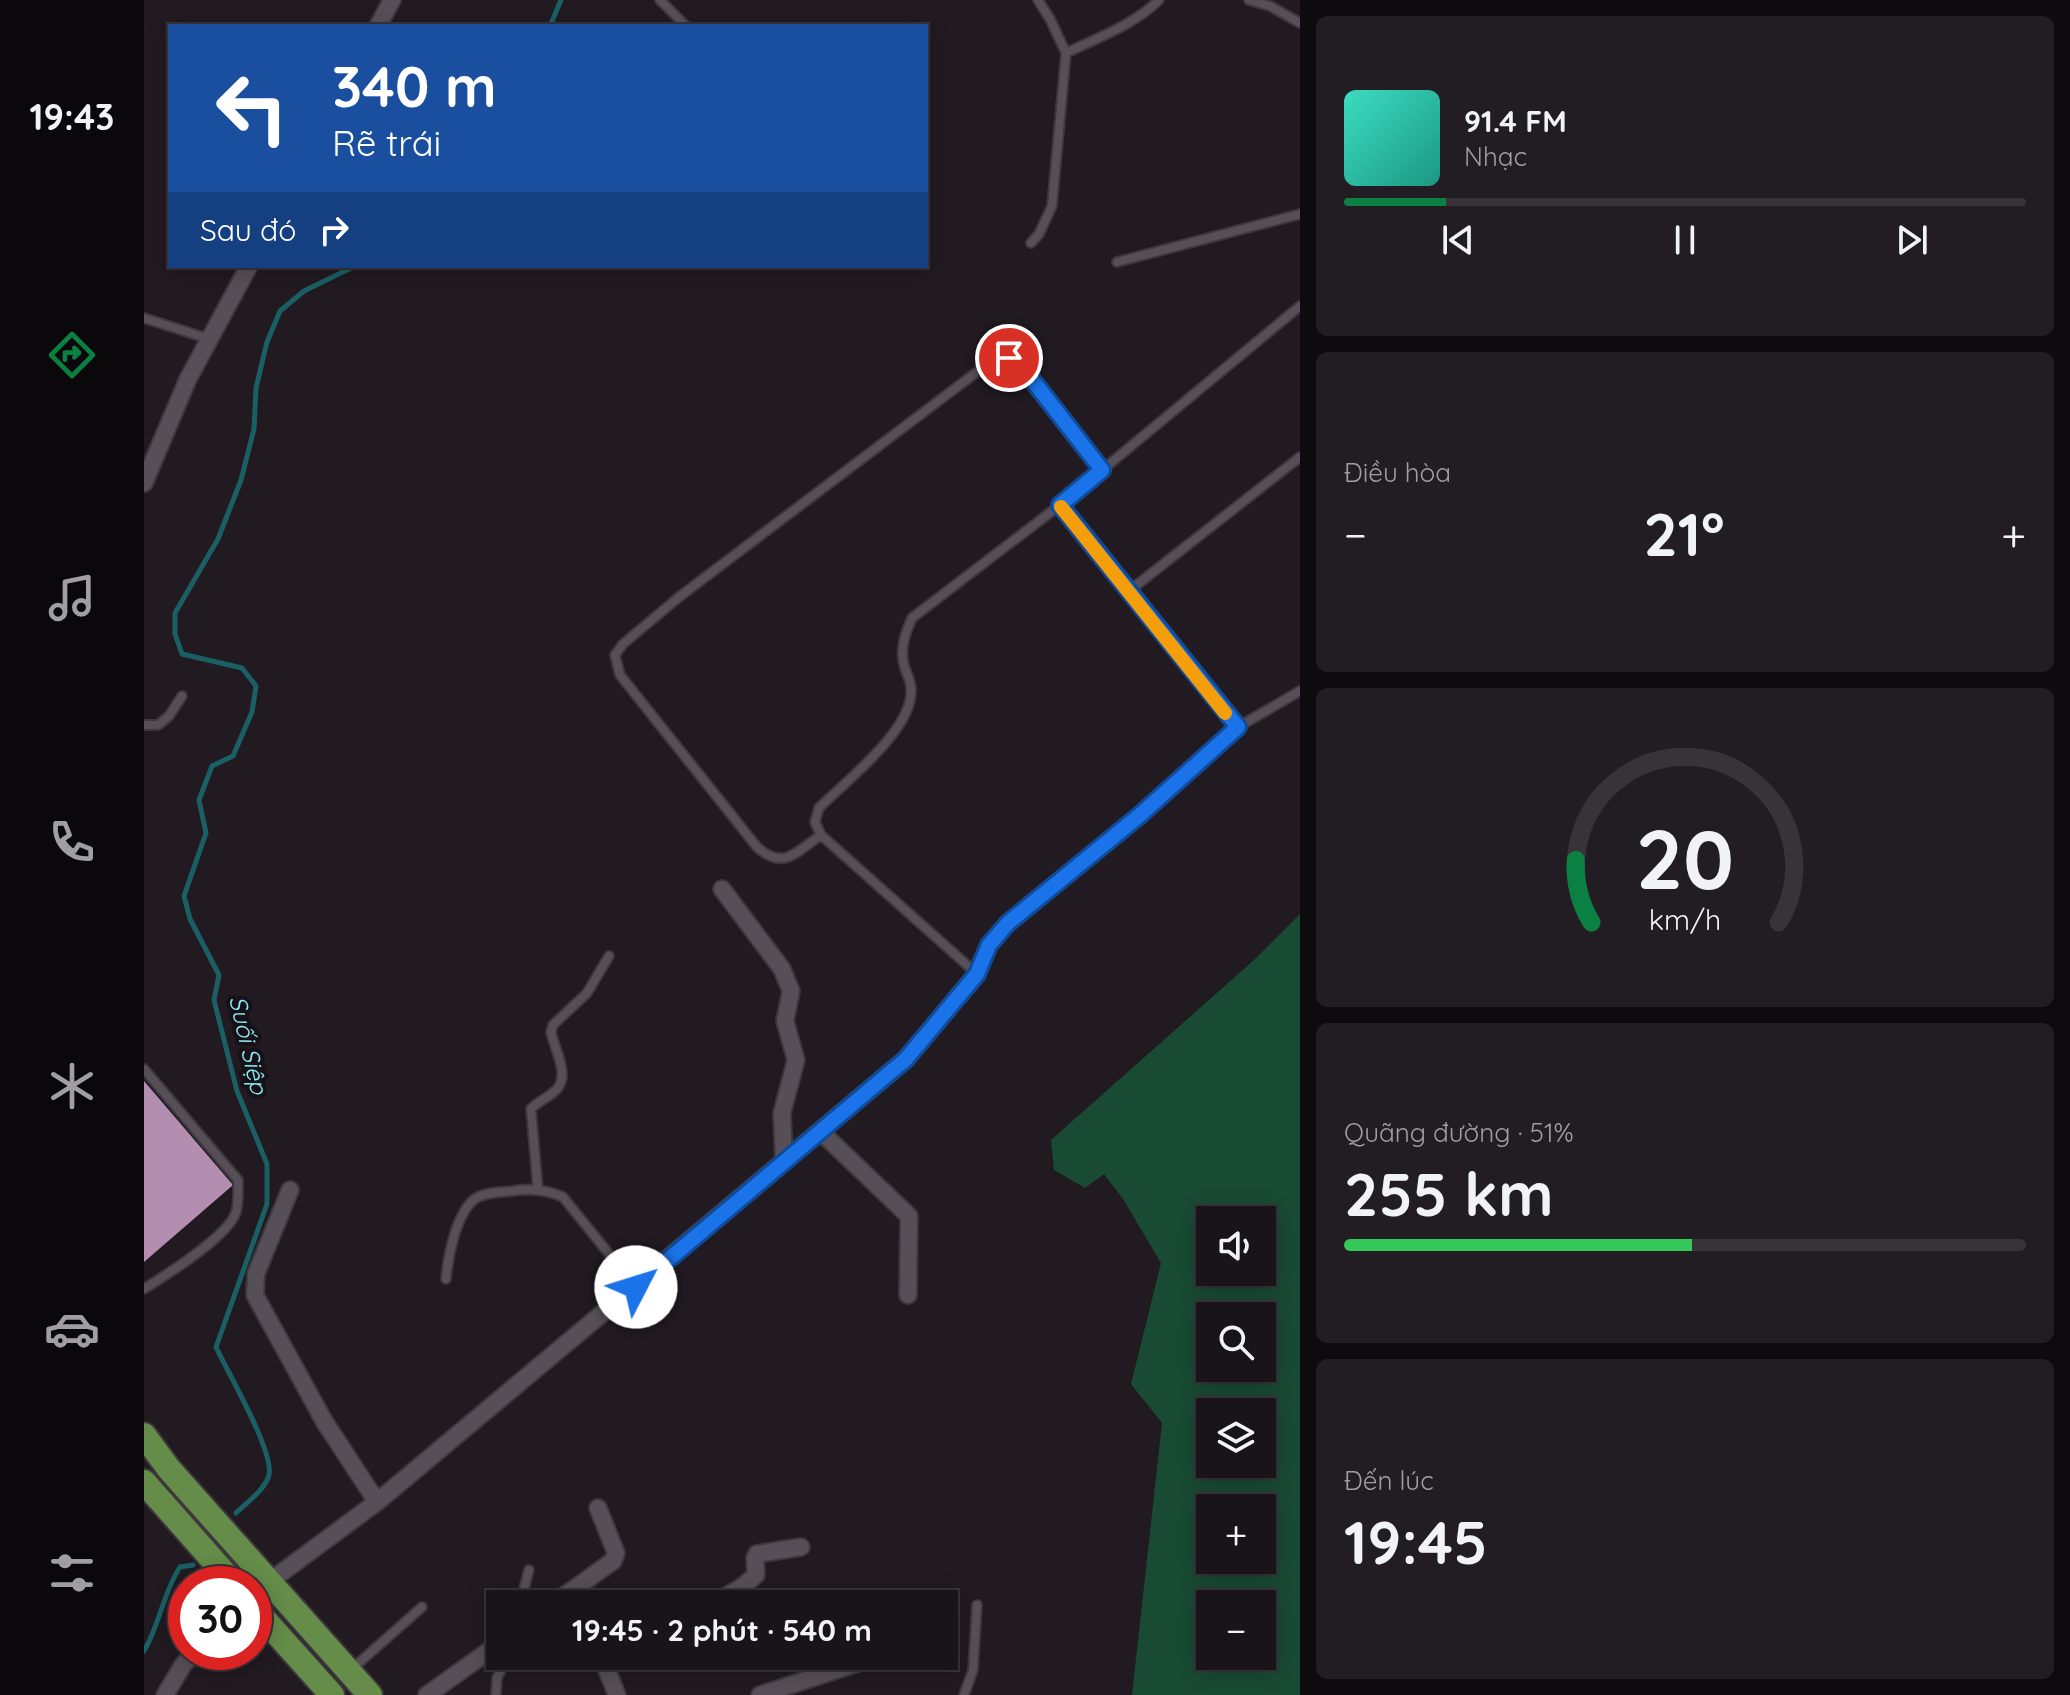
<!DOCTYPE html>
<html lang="vi">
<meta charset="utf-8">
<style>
body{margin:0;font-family:Quicksand,sans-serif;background:#221d22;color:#f1f3f6;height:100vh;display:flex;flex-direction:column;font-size:30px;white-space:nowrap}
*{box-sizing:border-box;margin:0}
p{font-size:26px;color:#9f9ea2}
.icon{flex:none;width:44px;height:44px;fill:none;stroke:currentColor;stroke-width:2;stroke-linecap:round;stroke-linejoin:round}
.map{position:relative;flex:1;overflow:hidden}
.sheet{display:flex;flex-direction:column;gap:16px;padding:16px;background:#0e0b0e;width:770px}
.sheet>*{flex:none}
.top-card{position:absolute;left:24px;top:24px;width:760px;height:244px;border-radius:0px;box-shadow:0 4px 20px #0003,0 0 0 2px #373338;background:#1a4fa0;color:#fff;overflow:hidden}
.fabs{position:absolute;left:1052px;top:1206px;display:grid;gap:16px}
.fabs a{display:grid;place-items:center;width:80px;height:80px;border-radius:0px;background:#191419;box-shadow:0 4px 20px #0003,0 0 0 2px #373338;font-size:40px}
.speed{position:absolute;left:24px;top:1566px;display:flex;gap:16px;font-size:40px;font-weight:700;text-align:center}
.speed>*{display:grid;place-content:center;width:104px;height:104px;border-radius:50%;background:#191419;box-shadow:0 4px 20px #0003,0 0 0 2px #373338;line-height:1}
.speed .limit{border:12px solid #d22;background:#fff;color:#111}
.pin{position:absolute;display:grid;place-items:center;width:68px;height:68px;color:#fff;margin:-34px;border:4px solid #fff;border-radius:50%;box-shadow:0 2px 8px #0007}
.me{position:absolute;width:88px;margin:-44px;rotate:50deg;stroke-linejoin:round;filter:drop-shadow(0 0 6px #0008)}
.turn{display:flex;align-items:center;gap:28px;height:168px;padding:0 32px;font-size:36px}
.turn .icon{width:104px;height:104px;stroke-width:2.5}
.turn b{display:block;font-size:56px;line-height:68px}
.then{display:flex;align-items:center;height:76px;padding:0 32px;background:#0003;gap:16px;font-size:30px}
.big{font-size:60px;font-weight:800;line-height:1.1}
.sheet .tile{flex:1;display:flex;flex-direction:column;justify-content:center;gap:12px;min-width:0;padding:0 28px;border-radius:12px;background:#221d22}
.sheet .dial{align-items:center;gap:0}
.dial svg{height:208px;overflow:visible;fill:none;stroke:#373338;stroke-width:7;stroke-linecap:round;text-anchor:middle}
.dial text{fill:#f1f3f6;stroke:none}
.song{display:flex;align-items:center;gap:24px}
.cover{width:96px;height:96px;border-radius:12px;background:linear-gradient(135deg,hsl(170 70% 55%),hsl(170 70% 35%))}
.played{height:8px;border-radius:4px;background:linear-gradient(90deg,#0b8043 15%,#373338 15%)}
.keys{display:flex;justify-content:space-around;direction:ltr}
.heat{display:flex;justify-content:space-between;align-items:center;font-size:44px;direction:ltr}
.charge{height:12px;border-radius:6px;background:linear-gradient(90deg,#34c759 51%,#373338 0)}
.trip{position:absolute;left:342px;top:1590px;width:472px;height:80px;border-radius:0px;background:#191419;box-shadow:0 4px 20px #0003,0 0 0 2px #373338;font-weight:800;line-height:80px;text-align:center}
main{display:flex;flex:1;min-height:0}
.menu{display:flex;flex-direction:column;width:144px;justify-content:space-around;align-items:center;background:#0a080a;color:#9f9ea2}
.menu .icon{width:56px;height:56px}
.menu .active{color:#0b8043}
.menu b{font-size:36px;color:#f1f3f6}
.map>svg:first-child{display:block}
</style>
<main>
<nav class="menu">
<b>19:43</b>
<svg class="icon active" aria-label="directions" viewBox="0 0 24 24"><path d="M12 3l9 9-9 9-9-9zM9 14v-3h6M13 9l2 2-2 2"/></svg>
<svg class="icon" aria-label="music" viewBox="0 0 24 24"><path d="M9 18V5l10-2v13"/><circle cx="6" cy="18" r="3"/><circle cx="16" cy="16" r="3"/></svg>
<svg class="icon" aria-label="phone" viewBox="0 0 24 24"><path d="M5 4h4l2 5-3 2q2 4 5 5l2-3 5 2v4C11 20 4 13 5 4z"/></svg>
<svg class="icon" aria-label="climate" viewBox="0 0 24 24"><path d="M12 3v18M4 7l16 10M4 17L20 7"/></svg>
<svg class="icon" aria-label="car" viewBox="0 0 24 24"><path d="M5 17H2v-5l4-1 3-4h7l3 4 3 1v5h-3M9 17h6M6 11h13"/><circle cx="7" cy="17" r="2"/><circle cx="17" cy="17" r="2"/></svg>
<svg class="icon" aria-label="filters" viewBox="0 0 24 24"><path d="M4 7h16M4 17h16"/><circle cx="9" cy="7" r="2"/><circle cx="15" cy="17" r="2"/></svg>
</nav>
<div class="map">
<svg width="1156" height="1695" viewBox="0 0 1156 1695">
<rect width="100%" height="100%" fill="#211a21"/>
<path fill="#194a34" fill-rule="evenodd" d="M1156 914V1695H988L1018 1423 987 1384 1017 1263 979 1199 960 1174 941 1188 910 1170 907 1140 1110 960ZM1066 1220H1118V1272H1066ZM1066 1316H1118V1368H1066ZM1066 1412H1118V1464H1066ZM1066 1508H1118V1560H1066ZM1118 1604V1656H1066V1604Z"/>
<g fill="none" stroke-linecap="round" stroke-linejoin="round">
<path stroke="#1a5f64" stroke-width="5" d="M406 26 417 0
M92 1513C102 1503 121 1490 125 1475 130 1451 84 1373 72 1347L123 1204V1164L93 1091 70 1000 75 975 46 919 40 896 62 833 55 800 68 766 89 756 108 712 112 686 98 668 38 654 31 634V613L74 539 97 480 110 429 112 388 123 342 136 311 160 291 211 266
M0 1651C16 1624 19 1593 36 1567L49 1565"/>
</g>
<path fill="#b48eb1" d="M0 1081 89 1185 0 1262Z"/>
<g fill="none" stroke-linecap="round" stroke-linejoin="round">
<defs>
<path id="service" d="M516 0 542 26
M894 0 906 19 922 53
M1105 0 1126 6 1156 23
M887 243 895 234 908 206 922 53C955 37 988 26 1015 0
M973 262 1156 214
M0 318 65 339
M916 505 1094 727
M985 591 1156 457
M0 725H14L25 716 38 696
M677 835C652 852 640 871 613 847L476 675 471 655 479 644 535 597 850 359 865 358 876 364 958 470
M839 958 845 945 864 923 996 815 1094 727 1156 691
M832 973 677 835 671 822 675 808C702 781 770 729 767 689 767 679 760 670 759 660 757 644 762 632 768 618L916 505 1156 306
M0 1069 94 1180C94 1190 95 1202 92 1212 85 1236 22 1275 0 1289
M394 1190 387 1109C394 1101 406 1097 413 1089 426 1075 410 1048 407 1032L409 1025 443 993 465 956
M302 1279C304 1257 312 1212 332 1198 342 1192 358 1192 369 1191 386 1188 403 1190 419 1197L491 1286
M376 1604 385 1570
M209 1668 278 1607
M352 1695 353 1678 364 1656
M820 1695 829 1670 833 1605"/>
<path id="minor" d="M234 26 248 0
M0 483 44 379 105 266
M578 889 638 969 647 991 641 1021 652 1060 638 1113 640 1162
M676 1131 765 1216 764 1295
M146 1190 112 1274 111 1295 180 1421 233 1502
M110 1593 233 1502 762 1059 833 974 839 959
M409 1604 469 1561 472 1553 454 1508
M569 1604 598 1587 612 1575 611 1558 613 1554 657 1547
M458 1658 473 1695
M21 1695 39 1665 51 1652
M283 1695 356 1643
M616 1695 735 1656"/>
<path id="primary" d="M0 1435 25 1469 226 1695
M0 1482 90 1584
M110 1608 188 1695"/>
</defs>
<use href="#service" stroke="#3c383c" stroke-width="12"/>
<use href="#minor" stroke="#3c383c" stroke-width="20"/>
<use href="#primary" stroke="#3c383c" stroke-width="28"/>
<use href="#service" stroke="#574f57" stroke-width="8"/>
<use href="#minor" stroke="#574f57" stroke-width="16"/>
<use href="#primary" stroke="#658c49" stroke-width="24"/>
</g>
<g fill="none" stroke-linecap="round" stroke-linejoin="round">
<defs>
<path id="route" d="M492 1287 762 1059 833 974 845 945 864 923 996 815 1094 727 916 505 958 470 876 364 865 358"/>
</defs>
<use href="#route" stroke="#114b97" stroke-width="20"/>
<use href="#route" stroke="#1a73e8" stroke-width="14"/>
<path stroke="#f59e0b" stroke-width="14" d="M917 507 1081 713"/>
</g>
<g text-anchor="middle" stroke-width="8" stroke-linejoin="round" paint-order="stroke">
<g font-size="24" font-style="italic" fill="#89eff6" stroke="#171117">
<text transform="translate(104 1045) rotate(77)" y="8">Suối Siệp</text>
</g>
</g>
</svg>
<div class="fabs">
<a><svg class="icon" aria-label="sound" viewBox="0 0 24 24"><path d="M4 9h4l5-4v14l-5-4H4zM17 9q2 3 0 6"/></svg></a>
<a><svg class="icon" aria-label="search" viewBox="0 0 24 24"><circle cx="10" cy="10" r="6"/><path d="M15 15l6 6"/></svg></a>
<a><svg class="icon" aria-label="layers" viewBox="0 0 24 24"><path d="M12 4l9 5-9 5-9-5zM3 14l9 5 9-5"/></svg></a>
<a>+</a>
<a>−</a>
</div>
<div class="speed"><div class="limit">30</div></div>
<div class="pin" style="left:865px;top:358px;background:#d93025"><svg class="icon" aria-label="arrive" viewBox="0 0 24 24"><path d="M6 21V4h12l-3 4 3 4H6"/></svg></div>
<svg class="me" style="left:492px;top:1287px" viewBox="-20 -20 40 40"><circle r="19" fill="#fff"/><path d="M0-13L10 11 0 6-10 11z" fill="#1a73e8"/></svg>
<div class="trip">19:45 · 2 phút · 540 m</div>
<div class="top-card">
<div class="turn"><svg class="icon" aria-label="left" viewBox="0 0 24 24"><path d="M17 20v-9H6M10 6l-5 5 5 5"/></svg><div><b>340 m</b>Rẽ trái</div></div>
<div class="then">Sau đó<svg class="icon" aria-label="right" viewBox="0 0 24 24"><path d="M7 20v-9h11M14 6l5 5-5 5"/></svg></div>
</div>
</div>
<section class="sheet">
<div class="tile">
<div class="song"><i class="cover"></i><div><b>91.4 FM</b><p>Nhạc</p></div></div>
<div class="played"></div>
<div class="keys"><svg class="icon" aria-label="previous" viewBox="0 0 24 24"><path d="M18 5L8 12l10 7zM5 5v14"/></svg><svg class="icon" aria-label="pause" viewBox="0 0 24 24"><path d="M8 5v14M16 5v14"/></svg><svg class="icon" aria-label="next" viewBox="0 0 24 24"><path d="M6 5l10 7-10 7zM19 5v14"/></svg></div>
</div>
<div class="tile"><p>Điều hòa</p>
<div class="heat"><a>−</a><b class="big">21°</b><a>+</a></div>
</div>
<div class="tile dial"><svg viewBox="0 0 100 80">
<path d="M14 69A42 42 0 1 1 86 69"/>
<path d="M14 69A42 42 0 0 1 8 45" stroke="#0b8043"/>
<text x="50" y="56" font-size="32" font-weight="700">20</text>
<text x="50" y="72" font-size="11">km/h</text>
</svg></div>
<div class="tile"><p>Quãng đường · 51%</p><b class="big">255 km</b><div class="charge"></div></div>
<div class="tile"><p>Đến lúc</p><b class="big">19:45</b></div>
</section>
</main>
